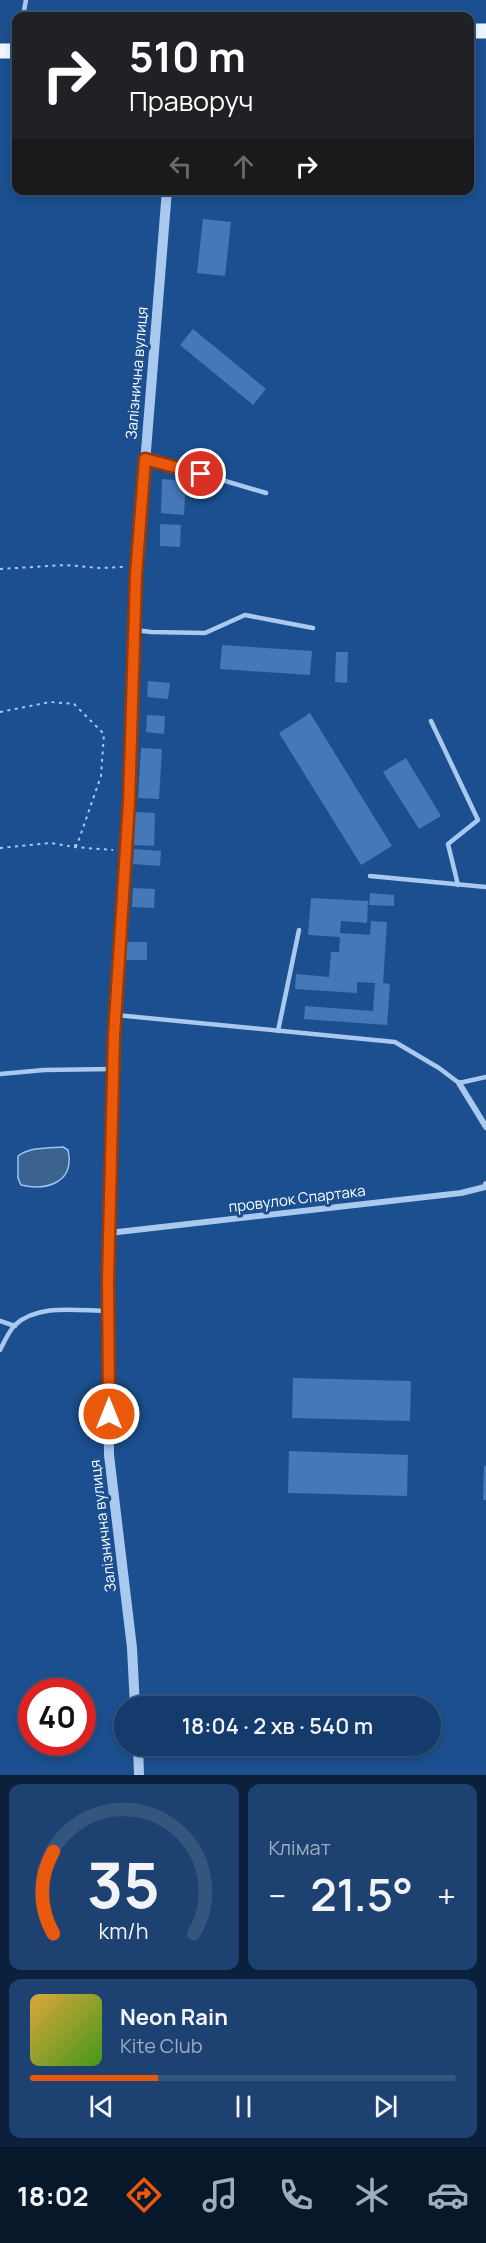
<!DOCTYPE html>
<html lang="uk">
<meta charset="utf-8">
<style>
body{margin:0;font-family:Manrope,sans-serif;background:#1d4271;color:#f1f3f6;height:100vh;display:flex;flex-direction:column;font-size:22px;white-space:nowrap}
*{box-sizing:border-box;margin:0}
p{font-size:20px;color:#9dadc1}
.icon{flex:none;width:33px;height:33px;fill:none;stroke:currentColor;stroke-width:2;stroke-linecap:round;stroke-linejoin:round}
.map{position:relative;height:1775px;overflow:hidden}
.details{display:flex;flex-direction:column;gap:9px;padding:9px;background:#0b203b;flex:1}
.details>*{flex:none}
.banner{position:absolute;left:12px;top:12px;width:462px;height:183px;border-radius:12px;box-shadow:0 3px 9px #0003,0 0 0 2px #33557e;background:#202124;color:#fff;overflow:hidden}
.speed{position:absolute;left:18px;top:1678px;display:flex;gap:12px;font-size:30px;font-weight:700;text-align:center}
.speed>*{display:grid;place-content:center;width:78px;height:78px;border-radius:50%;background:#143b6b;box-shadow:0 3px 9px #0003,0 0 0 2px #33557e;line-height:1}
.speed .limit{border:9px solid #d22;background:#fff;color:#111}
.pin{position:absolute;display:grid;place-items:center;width:51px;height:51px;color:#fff;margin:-26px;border:3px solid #fff;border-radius:50%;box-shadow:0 2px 6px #0007}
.me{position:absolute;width:66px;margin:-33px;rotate:0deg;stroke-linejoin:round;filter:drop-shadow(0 0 4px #0008)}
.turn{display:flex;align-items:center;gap:21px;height:126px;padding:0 18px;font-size:27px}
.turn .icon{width:78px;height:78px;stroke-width:2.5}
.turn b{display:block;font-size:42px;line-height:51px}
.lanes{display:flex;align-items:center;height:57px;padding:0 18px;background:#0003;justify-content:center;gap:30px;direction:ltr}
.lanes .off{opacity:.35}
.big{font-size:45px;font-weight:600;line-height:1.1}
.details .card{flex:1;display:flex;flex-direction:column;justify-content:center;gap:9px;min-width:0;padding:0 21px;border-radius:12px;background:#1d4271}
.details .dial{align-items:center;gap:0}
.dial svg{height:156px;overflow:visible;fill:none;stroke:#33557e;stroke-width:7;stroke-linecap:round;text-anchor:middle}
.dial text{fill:#f1f3f6;stroke:none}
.song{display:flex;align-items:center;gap:18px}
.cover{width:72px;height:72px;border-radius:9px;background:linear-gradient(135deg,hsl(40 70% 55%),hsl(100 70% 35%))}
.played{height:6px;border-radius:3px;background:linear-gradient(90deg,#ea580c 30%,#33557e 30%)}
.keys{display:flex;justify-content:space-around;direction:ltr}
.heat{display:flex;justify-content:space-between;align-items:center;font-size:33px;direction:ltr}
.details .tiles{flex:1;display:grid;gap:9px;grid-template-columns:1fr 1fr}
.card:last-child{grid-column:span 2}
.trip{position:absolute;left:114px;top:1696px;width:327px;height:60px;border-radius:30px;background:#143b6b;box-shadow:0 3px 9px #0003,0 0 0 2px #33557e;font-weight:600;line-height:60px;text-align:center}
.tabs{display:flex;height:96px;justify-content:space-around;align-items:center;background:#08182b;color:#9dadc1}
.tabs .icon{width:42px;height:42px}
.tabs .current{color:#ea580c}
.tabs b{font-size:27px;color:#f1f3f6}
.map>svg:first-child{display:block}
</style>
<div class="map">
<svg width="486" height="1775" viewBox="0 0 486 1775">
<rect width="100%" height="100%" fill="#1b4f8f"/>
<path fill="#3c6290" stroke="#9cc4f0" stroke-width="1.5" d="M63 1147 68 1150C75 1182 48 1191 21 1185L18 1178V1156C30 1147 48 1148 63 1147Z"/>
<path fill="#4478b7" d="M284 190H307V191L285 197Z
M203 219 231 222 225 276 197 273Z
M193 329 266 389 253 405 180 345Z
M162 479 186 481 184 515 161 513Z
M160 524 181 525 180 547 160 546Z
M222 645 312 651 310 675 220 669Z
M336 652H348L347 683 335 682Z
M148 681 170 683 168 699 147 697Z
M310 713 392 846 361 865 279 733Z
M147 715 165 716 164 734 146 732Z
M141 748 162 749 159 799 138 798Z
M406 758 441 816 419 829 383 772Z
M135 812 155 813 154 846 134 845Z
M134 849 161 851 160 866 133 864Z
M133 888 155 889 154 908 132 907Z
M370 893 394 895V906L369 905Z
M311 898 368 901 367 923 341 921 340 933 370 935 371 921 387 922 383 983 390 984 387 1025 304 1019 305 1006 373 1011 375 983 357 982V993L295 989 296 974 329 977 331 952H339L340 937 308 935Z
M125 942H147V960H125Z
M293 1378 411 1381 410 1421 292 1418Z
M289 1451 408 1455 407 1496 288 1493Z
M484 1466H486V1500H483Z"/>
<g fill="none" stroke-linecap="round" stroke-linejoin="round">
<path stroke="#a9c9ee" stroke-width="2" stroke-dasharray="3 4.5" stroke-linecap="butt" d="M0 569 65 565 100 568 122 567 125 569
M0 712 50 702 74 704 104 734 101 776 77 845 69 846
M74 847 113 850
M0 848 50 843 69 846"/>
<path stroke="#a9c9ee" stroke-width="4.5" d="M23 16 26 0
M145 459 158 461 266 493
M135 630 151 632 205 633 245 615 313 628
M431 721 478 820 448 844 458 885
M370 876 486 887
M116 1015 395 1042 439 1068 459 1083 486 1077
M278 1031 299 930
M0 1074 44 1070 113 1069
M0 1321 15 1326
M0 1350C4 1342 9 1331 15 1325 39 1303 79 1311 108 1311"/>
<path stroke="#a9c9ee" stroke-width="6" d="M459 1083 486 1127
M109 1233 461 1193 485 1187 486 1184"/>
<path stroke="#a9c9ee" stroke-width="10" d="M135 1707 132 1648 109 1455 108 1280 114 1036 129 802 136 575 167 190
M138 1746 139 1775"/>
<path stroke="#f0f6ff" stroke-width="15" d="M470 31H486
M0 51H16"/>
</g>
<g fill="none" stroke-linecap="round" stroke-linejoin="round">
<defs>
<path id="route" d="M109 1414 108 1280 114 1036 129 802 136 575 145 459 201 474"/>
</defs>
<use href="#route" stroke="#983908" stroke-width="15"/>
<use href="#route" stroke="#ea580c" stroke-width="10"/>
</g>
<g text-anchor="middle" stroke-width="6" stroke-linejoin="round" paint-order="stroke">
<g font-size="15" fill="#fff" stroke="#1b4f8f">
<text transform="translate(137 373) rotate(-85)" y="5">Залізнична вулиця</text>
<text transform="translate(297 1199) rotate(-7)" y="5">провулок Спартака</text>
<text transform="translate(103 1526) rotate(-97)" y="5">Залізнична вулиця</text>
</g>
</g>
</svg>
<div class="speed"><div class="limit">40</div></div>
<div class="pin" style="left:201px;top:474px;background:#d93025"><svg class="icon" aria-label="arrive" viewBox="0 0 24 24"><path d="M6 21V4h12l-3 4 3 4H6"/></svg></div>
<svg class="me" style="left:109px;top:1414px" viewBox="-20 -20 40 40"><circle r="17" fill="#ea580c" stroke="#fff" stroke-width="3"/><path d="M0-11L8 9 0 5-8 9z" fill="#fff"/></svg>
<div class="trip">18:04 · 2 хв · 540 m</div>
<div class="banner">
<div class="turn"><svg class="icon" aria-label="right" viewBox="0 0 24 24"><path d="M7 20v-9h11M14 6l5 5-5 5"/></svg><div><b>510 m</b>Праворуч</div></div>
<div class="lanes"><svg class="icon off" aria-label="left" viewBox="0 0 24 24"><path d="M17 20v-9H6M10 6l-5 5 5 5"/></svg><svg class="icon off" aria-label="ahead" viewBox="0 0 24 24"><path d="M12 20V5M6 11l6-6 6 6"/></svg><svg class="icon" aria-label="right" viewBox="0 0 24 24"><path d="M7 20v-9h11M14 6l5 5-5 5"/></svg></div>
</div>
</div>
<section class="details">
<div class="tiles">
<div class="card dial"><svg viewBox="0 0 100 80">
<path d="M14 69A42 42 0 1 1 86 69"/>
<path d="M14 69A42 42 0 0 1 14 27" stroke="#ea580c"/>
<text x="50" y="56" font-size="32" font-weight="700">35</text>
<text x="50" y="72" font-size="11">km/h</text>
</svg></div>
<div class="card"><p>Клімат</p>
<div class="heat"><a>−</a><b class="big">21.5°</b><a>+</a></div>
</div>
<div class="card">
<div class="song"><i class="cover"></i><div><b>Neon Rain</b><p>Kite Club</p></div></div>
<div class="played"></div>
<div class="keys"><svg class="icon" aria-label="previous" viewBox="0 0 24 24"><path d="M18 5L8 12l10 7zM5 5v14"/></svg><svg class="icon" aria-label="pause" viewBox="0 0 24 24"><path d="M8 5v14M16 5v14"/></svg><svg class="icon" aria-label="next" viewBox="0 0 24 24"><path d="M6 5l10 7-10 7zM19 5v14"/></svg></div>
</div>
</div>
</section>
<nav class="tabs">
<b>18:02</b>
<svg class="icon current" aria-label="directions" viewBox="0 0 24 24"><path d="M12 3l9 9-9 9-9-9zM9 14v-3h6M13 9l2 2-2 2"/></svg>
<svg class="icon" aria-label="music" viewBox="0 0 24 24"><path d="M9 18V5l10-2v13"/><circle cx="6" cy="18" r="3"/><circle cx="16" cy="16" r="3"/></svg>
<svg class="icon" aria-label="phone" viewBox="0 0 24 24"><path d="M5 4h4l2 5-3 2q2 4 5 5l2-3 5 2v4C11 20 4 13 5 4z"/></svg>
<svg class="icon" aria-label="climate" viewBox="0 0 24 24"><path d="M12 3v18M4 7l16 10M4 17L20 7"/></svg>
<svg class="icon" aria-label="car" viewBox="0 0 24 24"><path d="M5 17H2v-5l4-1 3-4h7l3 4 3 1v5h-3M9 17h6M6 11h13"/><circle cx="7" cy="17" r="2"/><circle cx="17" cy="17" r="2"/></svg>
</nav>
